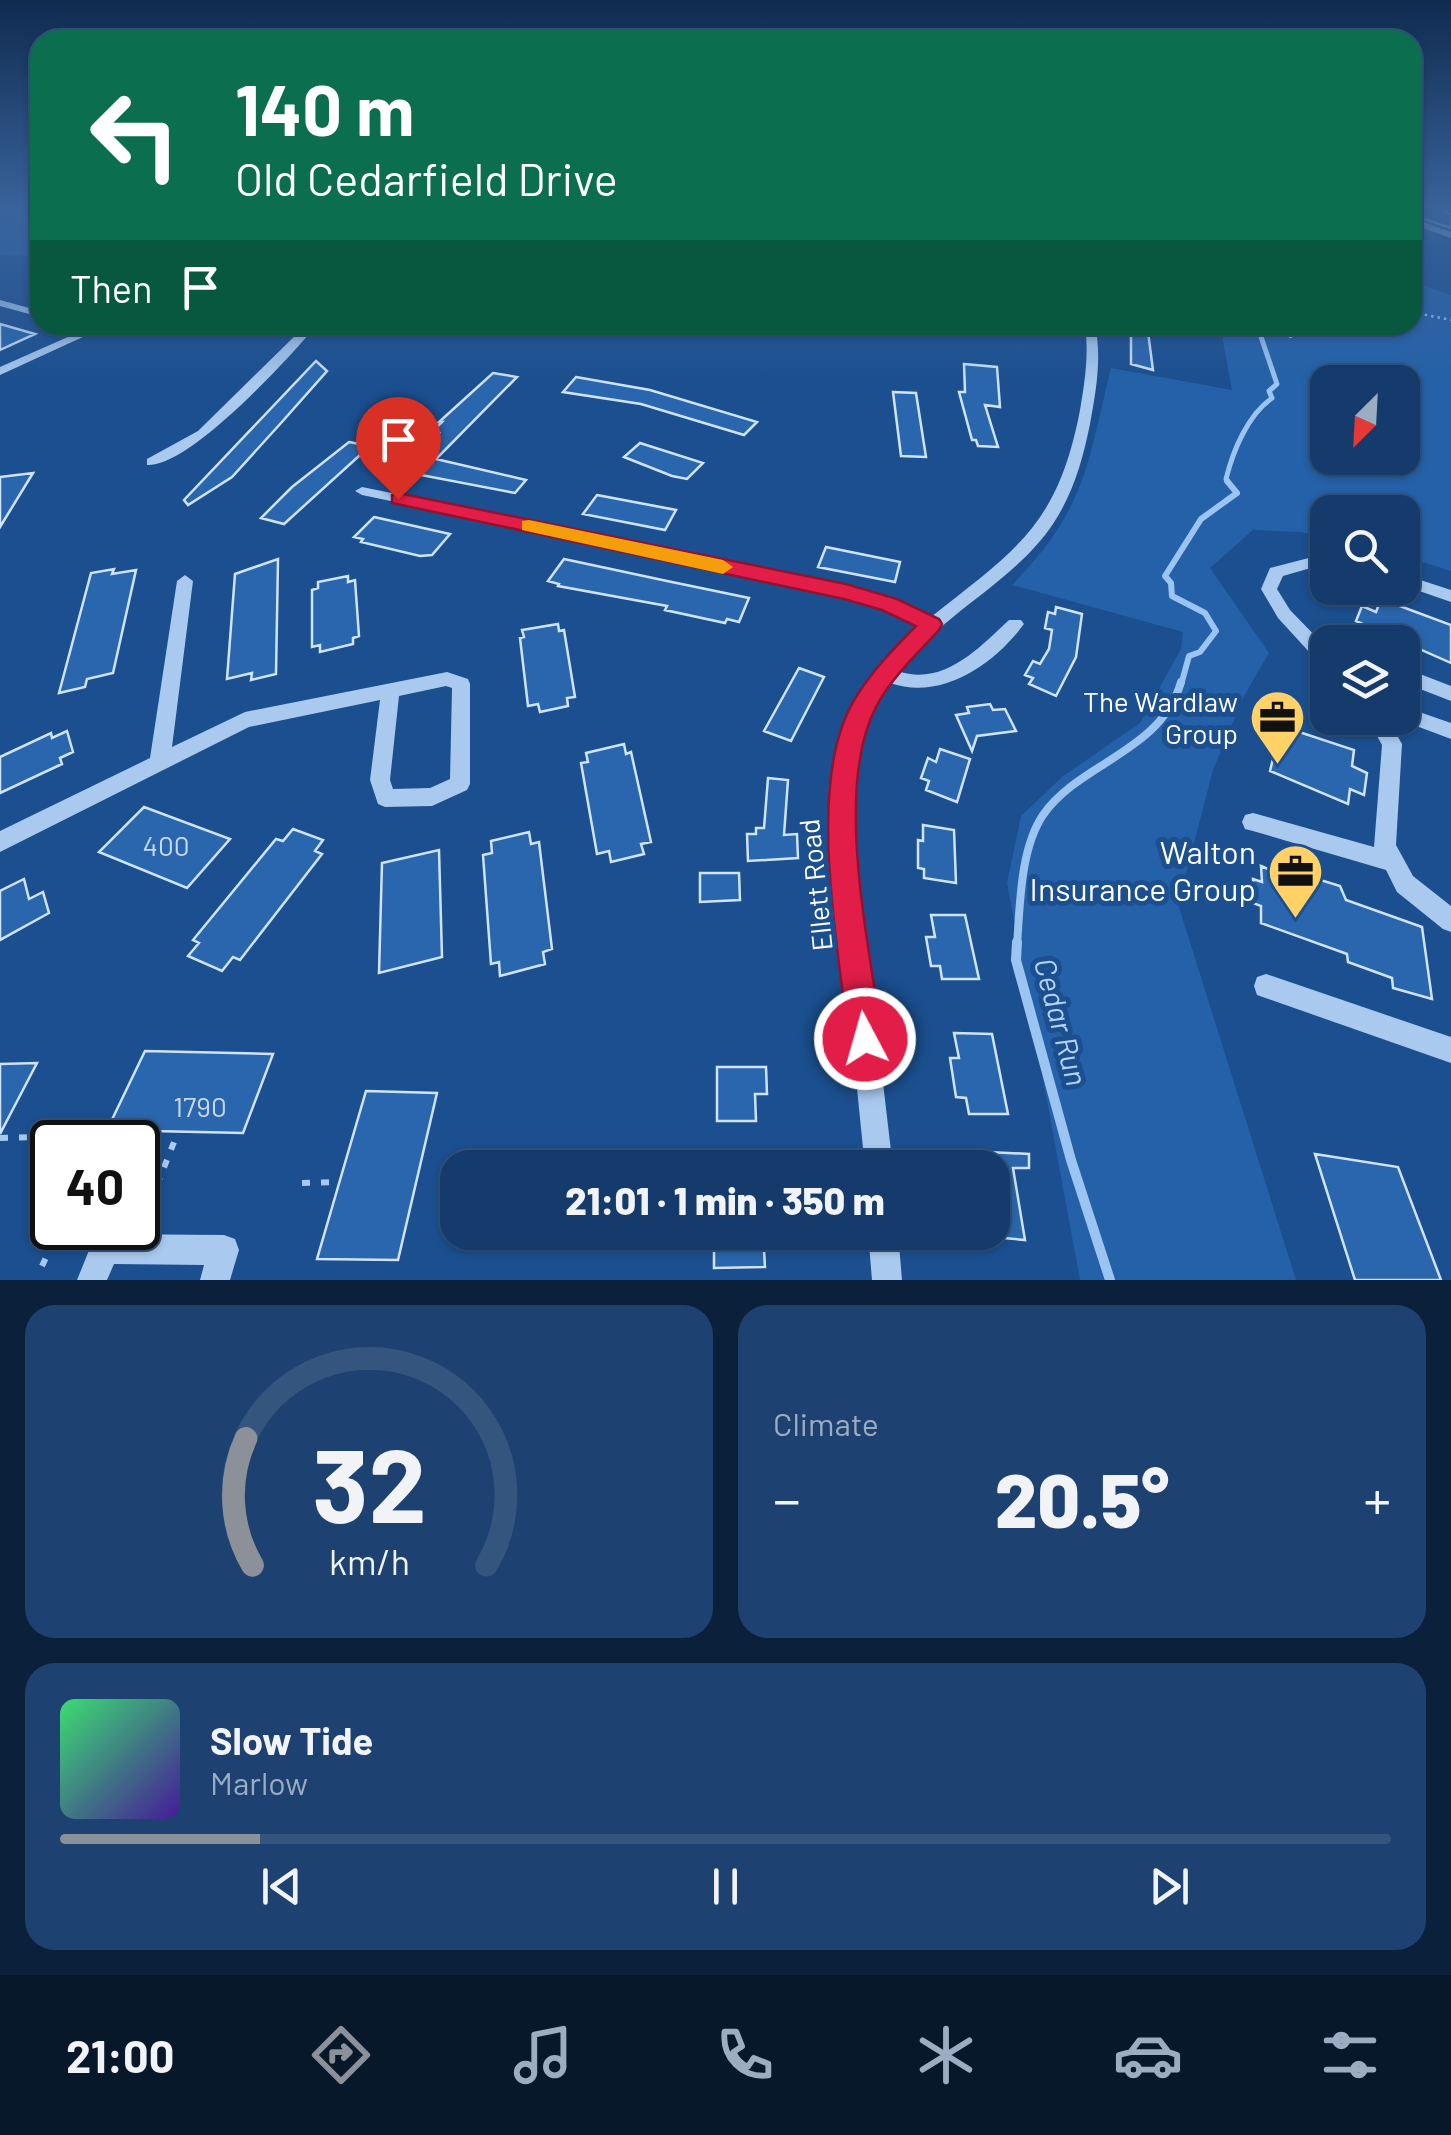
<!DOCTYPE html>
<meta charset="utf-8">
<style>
body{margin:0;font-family:Barlow,sans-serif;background:#1d4271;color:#f1f3f6;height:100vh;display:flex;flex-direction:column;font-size:38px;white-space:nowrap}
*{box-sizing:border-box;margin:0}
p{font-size:32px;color:#9dadc1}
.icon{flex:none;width:55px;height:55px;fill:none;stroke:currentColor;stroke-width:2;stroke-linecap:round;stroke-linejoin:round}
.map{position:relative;height:1280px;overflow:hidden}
.sheet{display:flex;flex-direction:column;gap:25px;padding:25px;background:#0b203b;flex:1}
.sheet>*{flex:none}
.top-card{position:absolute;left:30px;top:30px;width:1392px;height:305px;border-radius:30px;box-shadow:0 2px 8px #0004,0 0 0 2px #33557e;background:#0b6e4f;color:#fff;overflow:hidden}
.needle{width:65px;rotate:204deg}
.controls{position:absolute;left:1310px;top:365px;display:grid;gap:20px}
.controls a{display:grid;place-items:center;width:110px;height:110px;border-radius:20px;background:#143b6b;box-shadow:0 2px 8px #0004,0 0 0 2px #33557e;font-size:50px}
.speed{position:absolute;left:30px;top:1120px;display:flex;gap:20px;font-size:50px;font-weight:700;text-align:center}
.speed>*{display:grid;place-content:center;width:130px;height:130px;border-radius:50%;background:#143b6b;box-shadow:0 2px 8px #0004,0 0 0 2px #33557e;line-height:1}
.speed .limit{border:5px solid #111;border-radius:15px;background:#fff;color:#111}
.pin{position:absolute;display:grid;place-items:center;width:85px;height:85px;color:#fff;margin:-102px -42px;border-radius:50% 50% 50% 0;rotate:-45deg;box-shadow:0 0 10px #0007}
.pin .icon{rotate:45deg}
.me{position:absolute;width:110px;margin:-55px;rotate:354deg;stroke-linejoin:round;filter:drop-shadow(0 0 8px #0008)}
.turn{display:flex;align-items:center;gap:35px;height:210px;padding:0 40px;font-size:45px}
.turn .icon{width:130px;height:130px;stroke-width:2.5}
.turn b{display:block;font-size:70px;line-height:85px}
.then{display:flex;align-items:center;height:95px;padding:0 40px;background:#0003;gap:20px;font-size:38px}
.big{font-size:75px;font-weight:800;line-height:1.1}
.sheet .widget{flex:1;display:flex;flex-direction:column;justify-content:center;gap:15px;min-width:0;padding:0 35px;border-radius:30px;background:#1d4271}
.sheet .dial{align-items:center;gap:0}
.dial svg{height:260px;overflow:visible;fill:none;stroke:#33557e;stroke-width:7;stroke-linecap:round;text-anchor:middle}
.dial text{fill:#f1f3f6;stroke:none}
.song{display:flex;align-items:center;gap:30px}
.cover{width:120px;height:120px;border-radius:15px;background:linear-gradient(135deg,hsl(140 70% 55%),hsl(260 70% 35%))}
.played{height:10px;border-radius:5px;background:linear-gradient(90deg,#8c9099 15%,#33557e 15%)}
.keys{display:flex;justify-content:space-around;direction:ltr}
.heat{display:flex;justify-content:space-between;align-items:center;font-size:55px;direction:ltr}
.sheet .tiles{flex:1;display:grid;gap:25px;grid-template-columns:1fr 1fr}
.widget:last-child{grid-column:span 2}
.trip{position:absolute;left:440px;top:1150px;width:570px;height:100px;border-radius:30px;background:#143b6b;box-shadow:0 2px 8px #0004,0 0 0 2px #33557e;font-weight:800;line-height:100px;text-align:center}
.tabs{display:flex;height:160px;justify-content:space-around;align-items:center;background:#08182b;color:#9dadc1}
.tabs .icon{width:70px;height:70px}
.tabs .on{color:#8c9099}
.tabs b{font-size:45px;color:#f1f3f6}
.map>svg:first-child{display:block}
</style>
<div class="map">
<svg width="1451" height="1280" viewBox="0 0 1451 1280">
<rect width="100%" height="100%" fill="#1b4f8f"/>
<path fill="#2461a8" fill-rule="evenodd" d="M0 206H40V256L0 255Z
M1413 282 1451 295V571L1403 556 1402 512H1328L1327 538 1301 532 1253 530 1210 568 1269 653 1244 696 1213 770 1178 904 1296 1280H1080L1007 883 1021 816 1062 777 1140 723 1181 649 1183 632 1012 585C1086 509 1087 466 1111 368L1232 390 1220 325H1412ZM1328 382H1402V458H1328Z"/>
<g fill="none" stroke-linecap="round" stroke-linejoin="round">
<path stroke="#9cc4f0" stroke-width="5" d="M1229 483 1226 479C1233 451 1247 416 1272 398L1269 391 1277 384 1257 325"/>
<path stroke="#9cc4f0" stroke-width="6" d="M1181 685 1189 656 1200 652 1216 631 1205 613 1172 596 1171 583 1165 576 1201 519 1237 493 1227 481"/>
<path stroke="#9cc4f0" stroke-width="8" d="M1017 945C1020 906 1020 849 1043 815 1080 762 1161 752 1181 682"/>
<path stroke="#9cc4f0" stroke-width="10" d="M1017 942 1016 960 1071 1160 1110 1280"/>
</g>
<path fill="#2a66ad" stroke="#cfe3fa" stroke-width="2.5" d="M1412 206H1438L1451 215V228L1412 215Z
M0 324 35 334 0 350Z
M1131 331 1148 332 1153 370 1131 364Z
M316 361 327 371 281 423 232 477 188 505 184 500Z
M964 364 997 367 1000 407 985 405 998 447 978 446 976 440H972L959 392H965Z
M493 373 517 377 436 459 526 480 515 493 400 471 439 433 433 431 442 422H439Z
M576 377 650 390 757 422 744 435 641 404 563 392Z
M893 392 916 393 926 457 901 456Z
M349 442 370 446 284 524 261 518 292 487Z
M640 443 703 463 687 479 672 476 624 457Z
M33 473 0 527V477Z
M597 495 676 510 665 530 583 514Z
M374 517 450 534 432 555 420 556 361 542 363 539 354 537Z
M826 547 900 562 895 582 818 567Z
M278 559 276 674 251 680 252 673 227 679 235 574Z
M564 559 667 581 749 598 739 622 727 619 725 623 665 610 667 606 558 586 559 584 548 581Z
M114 569 112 574 136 570 113 673 87 679 85 687 59 693 91 573Z
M348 576V582L355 580 359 636 353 638V644L320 652V645L312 647V590L318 588V582Z
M1381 599 1451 625V663L1356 621 1362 606 1376 612Z
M1056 607 1082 614 1076 657 1056 696 1029 684 1033 678 1025 675 1033 661 1040 664 1049 649 1052 630 1045 628 1048 612 1055 614Z
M558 624 559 631 564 630 575 697 567 698 568 706 540 712 538 704 528 706 520 638 524 637 522 630Z
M799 668 824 677 791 741 764 731Z
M990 704 993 710 1005 709 1016 731 977 736 972 751 956 715 969 713 967 707Z
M1281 726 1354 750 1352 766 1367 773 1364 795 1350 789 1348 804 1270 771Z
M67 731 73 752 60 758 62 764 0 793V757L51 733 52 738Z
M624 744 626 754 631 752 651 842 641 844 644 854 611 862 609 851 597 854 581 763 588 762 586 753Z
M940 749 970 759 957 802 926 790 929 781 921 778 928 758 936 762Z
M768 778 788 780 784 835 797 834 798 858 748 861 747 834H756V828H764Z
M144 807 230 839 187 888 99 852Z
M923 825 954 830 956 883 924 878V869L918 868V840L923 841Z
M293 829 323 840 315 851 322 854 240 960 233 957 222 971 188 956 199 943 193 940 276 839 283 841Z
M529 832 531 844 539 842 552 949 543 952 545 964 500 976 499 962 491 964 483 855 492 853 491 841Z
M439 850 442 957 379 973 382 863Z
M1261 866 1275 872V866L1340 886 1346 900 1422 927 1432 999 1393 988 1392 978 1348 962 1347 954 1261 923V906L1253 903V879L1262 882Z
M700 873H739L740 900 700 902Z
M24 879 29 899 43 892 49 913 0 940V891Z
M931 915H965L979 979H942L940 966H931L926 937H935Z
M954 1033 992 1034 1008 1114H969L966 1098 956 1097 950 1058H959Z
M145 1051 273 1054 243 1133 107 1130Z
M37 1063 0 1134V1064Z
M717 1067H766L767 1094H755L756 1121H717Z
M366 1091 437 1093 398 1260 317 1259Z
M968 1151 1029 1154V1168H1013L1025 1240 1004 1238 1002 1223 992 1222V1168H970Z
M1315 1154 1398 1167 1441 1280H1355Z
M714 1232H763L765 1267 714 1268Z"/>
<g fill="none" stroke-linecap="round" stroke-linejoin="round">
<path stroke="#a9c9ee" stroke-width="2.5" stroke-dasharray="2.5 4" stroke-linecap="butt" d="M1412 312 1451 320
M1274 325 1290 337 1299 335 1302 325"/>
<path stroke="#a9c9ee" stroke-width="6" stroke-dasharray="8 11" stroke-linecap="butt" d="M0 1138 36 1137 52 1156
M302 1183 340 1182
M157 1185 178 1132
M42 1266 60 1228"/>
<path fill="#a9c9ee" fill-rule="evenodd" d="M1441 206H1451V211Z
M1412 218 1451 232V238L1412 224Z
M0 300 40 311V317L0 306Z
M95 325H109L0 375V367Z
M306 325H317C289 358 189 468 147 465V459L198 431Z
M1085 325H1095C1102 358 1096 391 1090 424 1083 459 1073 494 1053 524 1024 567 979 594 941 627 925 641 911 656 898 671 943 687 979 648 1009 620H1021L1024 624C994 665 941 701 890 683L871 716 861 744 851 810 893 1168H865L829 810C839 732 862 680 920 626L884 609 844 596 362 495 355 491 362 487 846 585 896 601 931 617C1017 549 1058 525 1080 410 1085 381 1089 354 1085 325Z
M1328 553V563L1283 576 1277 589 1290 610 1328 649V668L1322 666 1278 618 1261 589 1270 568Z
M1402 574 1451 590V602L1402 585Z
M185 575 193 581 172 747 245 712 447 672 468 679 470 684V784L467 790 432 806 385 807 378 804 370 780 380 700 249 727 0 852V831L150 758 177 581ZM446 686 452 688 450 779 430 788 393 789 390 780 399 696Z
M1402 667 1451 686V701L1402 682Z
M1402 706 1451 723V739L1395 718H1402Z
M1367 718H1387L1402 744 1396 845 1413 876 1451 906V932L1443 929 1397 892 1386 870 1253 831 1245 829 1242 822 1245 815 1253 813 1374 847 1382 745Z
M1266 974 1451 1037V1063L1257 995 1254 986 1257 977Z
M868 1232H898L902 1280H872Z
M105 1234 224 1235 235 1239 239 1250 230 1280H200L204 1265 114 1264 107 1280H77L94 1238Z"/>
</g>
<linearGradient id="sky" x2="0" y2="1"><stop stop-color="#0f2b4f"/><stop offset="0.54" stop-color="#39639b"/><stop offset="1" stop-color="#39639b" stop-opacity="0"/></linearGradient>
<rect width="1451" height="385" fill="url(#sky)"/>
<path fill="#e11d48" stroke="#92132f" stroke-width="2.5" d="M398 493 846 584 897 599 939 619 942 624 939 630C917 654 891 678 876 707 833 790 870 946 882 1039L877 1051 865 1056 853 1051 848 1039C839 944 804 779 856 697 872 671 894 648 916 626L882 610 844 599 392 503V495Z"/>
<path fill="#f59e0b" d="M529 520 723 560 733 567 723 574 522 530V521Z"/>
<defs>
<symbol id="office-pin" viewBox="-11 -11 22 30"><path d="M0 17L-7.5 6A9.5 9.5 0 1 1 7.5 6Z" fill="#ffd166" stroke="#1b4f8f"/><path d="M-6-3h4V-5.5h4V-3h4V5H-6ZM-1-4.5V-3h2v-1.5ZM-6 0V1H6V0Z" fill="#111"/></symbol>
</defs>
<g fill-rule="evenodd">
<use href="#office-pin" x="1246" y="686" width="63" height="86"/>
<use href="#office-pin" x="1264" y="840" width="63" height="86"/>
</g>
<g text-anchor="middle" stroke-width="10" stroke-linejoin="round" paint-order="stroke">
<g font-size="28" fill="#fff" stroke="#1b4f8f" text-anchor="end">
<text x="1238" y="712">The Wardlaw<tspan x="1238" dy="32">Group</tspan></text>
</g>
<g font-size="28" fill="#cad9ea">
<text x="166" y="856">400</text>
<text x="200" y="1117">1790</text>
</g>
<g font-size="28" fill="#fff" stroke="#1b4f8f">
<text transform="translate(816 885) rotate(-96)" y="10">Ellett Road</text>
</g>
<g font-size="30" font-style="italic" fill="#b5d3f5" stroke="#1b4f8f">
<text transform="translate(1060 1022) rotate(75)" y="10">Cedar Run</text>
</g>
<g font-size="32" fill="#fff" stroke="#1b4f8f" text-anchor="end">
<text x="1256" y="864">Walton<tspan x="1256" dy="37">Insurance Group</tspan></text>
</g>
</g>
</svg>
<div class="controls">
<a><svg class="needle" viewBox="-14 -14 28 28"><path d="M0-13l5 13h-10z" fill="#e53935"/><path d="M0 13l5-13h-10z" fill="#9dadc1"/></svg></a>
<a><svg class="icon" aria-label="search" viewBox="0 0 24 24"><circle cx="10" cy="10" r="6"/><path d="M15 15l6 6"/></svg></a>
<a><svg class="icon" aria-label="layers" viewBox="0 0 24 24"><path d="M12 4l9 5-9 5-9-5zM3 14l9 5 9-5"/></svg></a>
</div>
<div class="speed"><div class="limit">40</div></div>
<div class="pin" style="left:398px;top:499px;background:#d93025"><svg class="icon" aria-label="arrive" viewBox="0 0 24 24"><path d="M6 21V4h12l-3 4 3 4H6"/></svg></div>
<svg class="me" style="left:865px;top:1039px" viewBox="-20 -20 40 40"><circle r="17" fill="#e11d48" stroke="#fff" stroke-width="3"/><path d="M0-11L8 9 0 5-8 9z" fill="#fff"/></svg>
<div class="trip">21:01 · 1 min · 350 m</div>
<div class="top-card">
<div class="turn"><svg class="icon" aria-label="left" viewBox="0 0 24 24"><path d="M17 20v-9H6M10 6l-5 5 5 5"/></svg><div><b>140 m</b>Old Cedarfield Drive</div></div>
<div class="then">Then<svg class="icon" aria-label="arrive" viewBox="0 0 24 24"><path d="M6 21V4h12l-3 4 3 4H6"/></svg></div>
</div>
</div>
<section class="sheet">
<div class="tiles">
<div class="widget dial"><svg viewBox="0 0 100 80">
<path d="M14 69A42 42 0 1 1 86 69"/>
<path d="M14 69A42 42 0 0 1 12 30" stroke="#8c9099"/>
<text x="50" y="56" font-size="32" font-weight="700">32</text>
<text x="50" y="72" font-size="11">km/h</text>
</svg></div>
<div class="widget"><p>Climate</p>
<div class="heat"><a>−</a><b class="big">20.5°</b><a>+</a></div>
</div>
<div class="widget">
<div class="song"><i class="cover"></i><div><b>Slow Tide</b><p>Marlow</p></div></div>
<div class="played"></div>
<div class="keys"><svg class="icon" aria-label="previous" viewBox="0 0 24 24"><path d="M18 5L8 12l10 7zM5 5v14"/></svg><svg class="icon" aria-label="pause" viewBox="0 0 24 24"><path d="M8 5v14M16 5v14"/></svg><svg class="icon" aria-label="next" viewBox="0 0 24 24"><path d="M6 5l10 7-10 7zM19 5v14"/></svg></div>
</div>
</div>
</section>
<nav class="tabs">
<b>21:00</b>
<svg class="icon on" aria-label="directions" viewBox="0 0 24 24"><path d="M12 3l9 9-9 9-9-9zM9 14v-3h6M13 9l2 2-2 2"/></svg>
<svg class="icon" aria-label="music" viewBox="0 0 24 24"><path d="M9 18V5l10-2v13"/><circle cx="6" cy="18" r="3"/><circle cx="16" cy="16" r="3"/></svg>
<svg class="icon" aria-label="phone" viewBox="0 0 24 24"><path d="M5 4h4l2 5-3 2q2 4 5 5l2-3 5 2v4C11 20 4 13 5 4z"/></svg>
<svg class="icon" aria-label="climate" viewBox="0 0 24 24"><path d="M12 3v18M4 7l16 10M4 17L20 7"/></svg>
<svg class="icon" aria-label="car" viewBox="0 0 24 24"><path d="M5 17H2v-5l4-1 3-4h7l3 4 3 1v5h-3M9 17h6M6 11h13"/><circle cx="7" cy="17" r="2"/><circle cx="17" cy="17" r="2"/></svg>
<svg class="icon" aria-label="filters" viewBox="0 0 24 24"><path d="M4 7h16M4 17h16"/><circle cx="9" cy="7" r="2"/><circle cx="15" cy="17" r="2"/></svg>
</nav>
